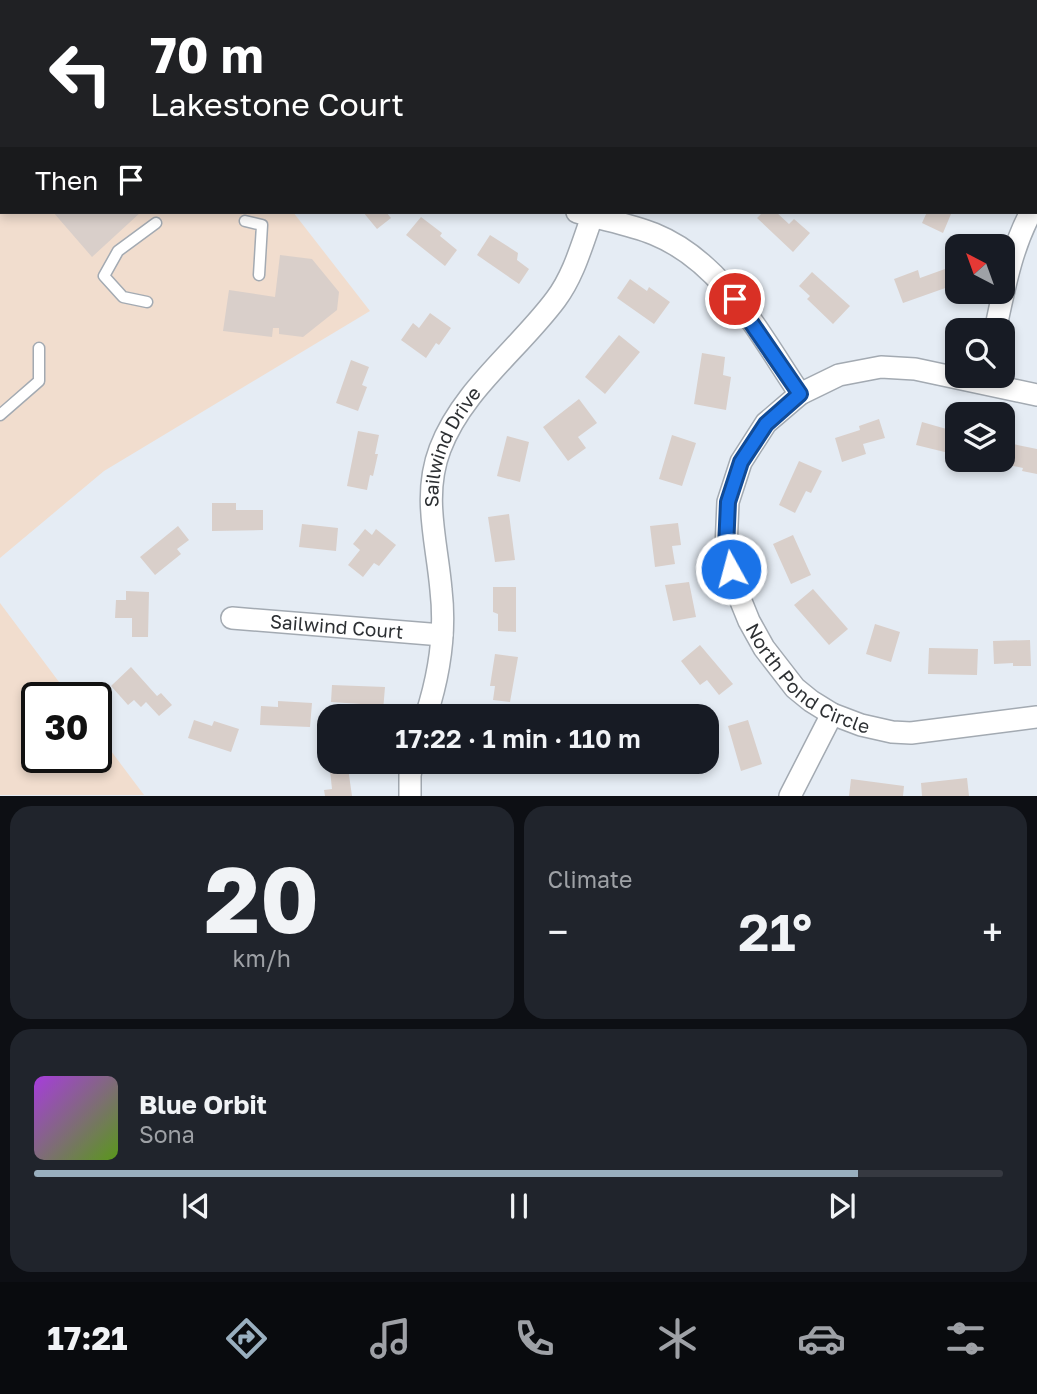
<!DOCTYPE html>
<meta charset="utf-8">
<style>
body{margin:0;font-family:"Golos Text",sans-serif;background:#20242c;color:#f1f3f6;height:100vh;display:flex;flex-direction:column;font-size:26px;white-space:nowrap}
*{box-sizing:border-box;margin:0}
p{font-size:23px;color:#9ea1a6}
.icon{flex:none;width:38px;height:38px;fill:none;stroke:currentColor;stroke-width:2;stroke-linecap:round;stroke-linejoin:round}
.map{position:relative;height:796px;overflow:hidden}
.details{display:flex;flex-direction:column;gap:10px;padding:10px;background:#0d0f14;flex:1}
.details>*{flex:none}
.banner{position:absolute;left:0px;top:0px;width:1038px;height:214px;box-shadow:0 4px 10px #0003;background:#202124;color:#fff;overflow:hidden}
.needle{width:46px;rotate:319deg}
.fabs{position:absolute;left:945px;top:234px;display:grid;gap:14px}
.fabs a{display:grid;place-items:center;width:70px;height:70px;border-radius:14px;background:#171b24;box-shadow:0 4px 10px #0003;font-size:35px}
.speed{position:absolute;left:21px;top:682px;display:flex;gap:14px;font-size:35px;font-weight:700;text-align:center}
.speed>*{display:grid;place-content:center;width:91px;height:91px;border-radius:50%;background:#171b24;box-shadow:0 4px 10px #0003;line-height:1}
.speed .limit{border:4px solid #111;border-radius:10px;background:#fff;color:#111}
.pin{position:absolute;display:grid;place-items:center;width:60px;height:60px;color:#fff;margin:-30px;border:4px solid #fff;border-radius:50%;box-shadow:0 2px 7px #0007}
.me{position:absolute;width:77px;margin:-38px;rotate:353deg;stroke-linejoin:round;filter:drop-shadow(0 0 5px #0008)}
.turn{display:flex;align-items:center;gap:24px;height:147px;padding:0 35px;font-size:32px}
.turn .icon{width:91px;height:91px;stroke-width:2.5}
.turn b{display:block;font-size:49px;line-height:60px}
.then{display:flex;align-items:center;height:66px;padding:0 35px;background:#0003;gap:14px;font-size:26px}
.big{font-size:52px;font-weight:600;line-height:1.1}
.details .tile{flex:1;display:flex;flex-direction:column;justify-content:center;gap:10px;min-width:0;padding:0 24px;border-radius:21px;background:#20242c}
.details .dial{align-items:center;gap:0}
.dial b{font-size:91px;line-height:1}
.song{display:flex;align-items:center;gap:21px}
.cover{width:84px;height:84px;border-radius:10px;background:linear-gradient(135deg,hsl(280 70% 55%),hsl(90 70% 35%))}
.played{height:7px;border-radius:4px;background:linear-gradient(90deg,#99afbf 85%,#363941 85%)}
.keys{display:flex;justify-content:space-around;direction:ltr}
.heat{display:flex;justify-content:space-between;align-items:center;font-size:38px;direction:ltr}
.details .tiles{flex:1;display:grid;gap:10px;grid-template-columns:1fr 1fr}
.tile:last-child{grid-column:span 2}
.trip{position:absolute;left:317px;top:704px;width:402px;height:70px;border-radius:21px;background:#171b24;box-shadow:0 4px 10px #0003;font-weight:600;line-height:70px;text-align:center}
.dock{display:flex;height:112px;justify-content:space-around;align-items:center;background:#090b0e;color:#9ea1a6}
.dock .icon{width:49px;height:49px}
.dock .current{color:#99afbf}
.dock b{font-size:32px;color:#f1f3f6}
.map>svg:first-child{display:block}
</style>
<div class="map">
<svg width="1037" height="796" viewBox="0 0 1037 796">
<rect width="100%" height="100%" fill="#e5ecf4"/>
<path fill="#f1ddce" d="M0 0H343L341 2H2V212H293L370 311 104 471 0 558Z
M0 603 71 698H37V758H96V731L144 795H0Z"/>
<path fill="#d9cfca" d="M53 212H141L92 257Z
M363 212H386L391 218 377 229Z
M763 212H776L789 224 794 219 810 233 793 252 757 218Z
M927 212H950L949 214H951L943 233 922 223Z
M421 217 442 233 440 236 457 250 445 266 406 235Z
M490 235 518 253 517 260 529 269 519 284 477 255Z
M280 255 312 259 339 292 337 310 303 337 279 334V328H273L272 337 223 331 229 290 275 297Z
M945 269 951 286 903 303 894 279 918 270 920 278Z
M812 272 850 306 833 324 807 299 810 296 799 286Z
M630 279 647 291 649 287 670 302 654 324 617 298Z
M430 313 451 328 439 345 436 343 426 358 401 340 413 323 419 328Z
M619 335 640 352 605 394 585 377Z
M702 353 725 357 723 375 731 377 726 410 694 404Z
M351 360 369 367 362 385 367 387 358 411 336 403Z
M579 399 597 423 578 437 586 448 568 461 543 427Z
M879 419 885 438 863 444 866 454 842 462 835 438 860 430 859 426Z
M922 422 957 432V455L916 445Z
M358 431 379 435 375 454H378L373 476 370 475 367 490 347 486Z
M672 435 696 443 682 486 659 479Z
M507 436 529 442 520 482 497 476Z
M1008 443 1037 449V474L1022 471 1023 468 1004 464Z
M799 461 822 471 811 493 806 491 795 513 779 505Z
M212 503H236V510H263V530L212 531Z
M509 514 515 560 495 562 488 517Z
M678 523 681 545 672 546 675 564 655 567 650 526Z
M302 524 338 528 336 551 299 547Z
M178 526 189 540 177 549 181 554 155 575 140 557Z
M365 529 372 535 376 529 396 545 379 566 374 563 363 577 348 565 360 550 353 544Z
M793 535 811 575 791 584 773 544Z
M689 582 696 617 673 621 665 585Z
M493 587H516V632L498 631V614L493 612Z
M813 589 848 629 829 645 794 605Z
M126 591 149 592 148 637H132V618H115L116 600H126Z
M875 624 900 632 891 662 866 654Z
M1030 640 1031 666H1013V663L994 664 993 641Z
M700 645 733 684 719 695 707 680 700 685 681 661Z
M929 648 978 649 977 675 928 674Z
M495 654 518 657 510 702 493 700 495 686H490Z
M131 667 157 696 161 693 172 705 159 716 146 702 141 707 134 700 128 705 111 686Z
M332 685 385 687 383 711 360 710 361 704 331 702Z
M278 701 312 703 310 727 260 725 261 706 278 707Z
M194 720 212 726 214 721 239 729 231 752 188 738Z
M748 720 762 764 741 771 728 726Z
M329 761H347L352 796H325L324 790 332 789Z
M467 761H490L489 767 467 765Z
M967 778 969 796H922L921 783Z
M851 779 904 786 903 796H849Z"/>
<g fill="none" stroke-linecap="round" stroke-linejoin="round">
<defs>
<path id="lane" d="M63 0 64 2
M97 0 98 2
M245 221 262 225 259 275
M147 302 123 297 104 276 118 251 156 223
M0 415 39 381V348"/>
<g id="street">
<path d="M577 212C603 220 629 224 654 234 723 262 760 335 800 394"/>
<path d="M995 331C1004 290 1011 249 1031 212"/>
<path id="s1" d="M1037 395 915 369 881 367 839 375 800 394 766 423 741 462 728 502 726 548 736 589 749 621 764 648 795 688 811 701 832 714 861 725 892 732 911 733 1037 717"/>
<path id="s2" d="M232 618 442 635"/>
<path id="s3" d="M426 716C439 676 446 633 441 590 437 542 422 496 440 449 462 390 519 349 556 299 574 275 582 244 592 217"/>
<path d="M410 796V775L413 761"/>
<path d="M790 796 832 714"/>
</g>
</defs>
<use href="#lane" stroke="#a3aab2" stroke-width="13"/>
<use href="#street" stroke="#a3aab2" stroke-width="24"/>
<use href="#lane" stroke="#fff" stroke-width="10"/>
<use href="#street" stroke="#fff" stroke-width="21"/>
</g>
<g fill="none" stroke-linecap="round" stroke-linejoin="round">
<defs>
<path id="route" d="M731 569 726 548 728 502 741 462 766 424 800 394 735 299"/>
</defs>
<use href="#route" stroke="#114b97" stroke-width="18"/>
<use href="#route" stroke="#1a73e8" stroke-width="12"/>
</g>
<g text-anchor="middle" stroke-width="5" stroke-linejoin="round" paint-order="stroke">
<g font-size="19" fill="#2d3033" stroke="#fff">
<text dy="7" stroke="none"><textPath href="#s3" startOffset="276">Sailwind Drive</textPath></text>
<text dy="7" stroke="none"><textPath href="#s2" startOffset="105">Sailwind Court</textPath></text>
<text dy="7" stroke="none"><textPath href="#s1" startOffset="586">North Pond Circle</textPath></text>
</g>
</g>
</svg>
<div class="fabs">
<a><svg class="needle" viewBox="-14 -14 28 28"><path d="M0-13l5 13h-10z" fill="#e53935"/><path d="M0 13l5-13h-10z" fill="#9ea1a6"/></svg></a>
<a><svg class="icon" aria-label="search" viewBox="0 0 24 24"><circle cx="10" cy="10" r="6"/><path d="M15 15l6 6"/></svg></a>
<a><svg class="icon" aria-label="layers" viewBox="0 0 24 24"><path d="M12 4l9 5-9 5-9-5zM3 14l9 5 9-5"/></svg></a>
</div>
<div class="speed"><div class="limit">30</div></div>
<div class="pin" style="left:735px;top:299px;background:#d93025"><svg class="icon" aria-label="arrive" viewBox="0 0 24 24"><path d="M6 21V4h12l-3 4 3 4H6"/></svg></div>
<svg class="me" style="left:731px;top:569px" viewBox="-20 -20 40 40"><circle r="17" fill="#1a73e8" stroke="#fff" stroke-width="3"/><path d="M0-11L8 9 0 5-8 9z" fill="#fff"/></svg>
<div class="trip">17:22 · 1 min · 110 m</div>
<div class="banner">
<div class="turn"><svg class="icon" aria-label="left" viewBox="0 0 24 24"><path d="M17 20v-9H6M10 6l-5 5 5 5"/></svg><div><b>70 m</b>Lakestone Court</div></div>
<div class="then">Then<svg class="icon" aria-label="arrive" viewBox="0 0 24 24"><path d="M6 21V4h12l-3 4 3 4H6"/></svg></div>
</div>
</div>
<section class="details">
<div class="tiles">
<div class="tile dial"><b>20</b><p>km/h</p></div>
<div class="tile"><p>Climate</p>
<div class="heat"><a>−</a><b class="big">21°</b><a>+</a></div>
</div>
<div class="tile">
<div class="song"><i class="cover"></i><div><b>Blue Orbit</b><p>Sona</p></div></div>
<div class="played"></div>
<div class="keys"><svg class="icon" aria-label="previous" viewBox="0 0 24 24"><path d="M18 5L8 12l10 7zM5 5v14"/></svg><svg class="icon" aria-label="pause" viewBox="0 0 24 24"><path d="M8 5v14M16 5v14"/></svg><svg class="icon" aria-label="next" viewBox="0 0 24 24"><path d="M6 5l10 7-10 7zM19 5v14"/></svg></div>
</div>
</div>
</section>
<nav class="dock">
<b>17:21</b>
<svg class="icon current" aria-label="directions" viewBox="0 0 24 24"><path d="M12 3l9 9-9 9-9-9zM9 14v-3h6M13 9l2 2-2 2"/></svg>
<svg class="icon" aria-label="music" viewBox="0 0 24 24"><path d="M9 18V5l10-2v13"/><circle cx="6" cy="18" r="3"/><circle cx="16" cy="16" r="3"/></svg>
<svg class="icon" aria-label="phone" viewBox="0 0 24 24"><path d="M5 4h4l2 5-3 2q2 4 5 5l2-3 5 2v4C11 20 4 13 5 4z"/></svg>
<svg class="icon" aria-label="climate" viewBox="0 0 24 24"><path d="M12 3v18M4 7l16 10M4 17L20 7"/></svg>
<svg class="icon" aria-label="car" viewBox="0 0 24 24"><path d="M5 17H2v-5l4-1 3-4h7l3 4 3 1v5h-3M9 17h6M6 11h13"/><circle cx="7" cy="17" r="2"/><circle cx="17" cy="17" r="2"/></svg>
<svg class="icon" aria-label="filters" viewBox="0 0 24 24"><path d="M4 7h16M4 17h16"/><circle cx="9" cy="7" r="2"/><circle cx="15" cy="17" r="2"/></svg>
</nav>
